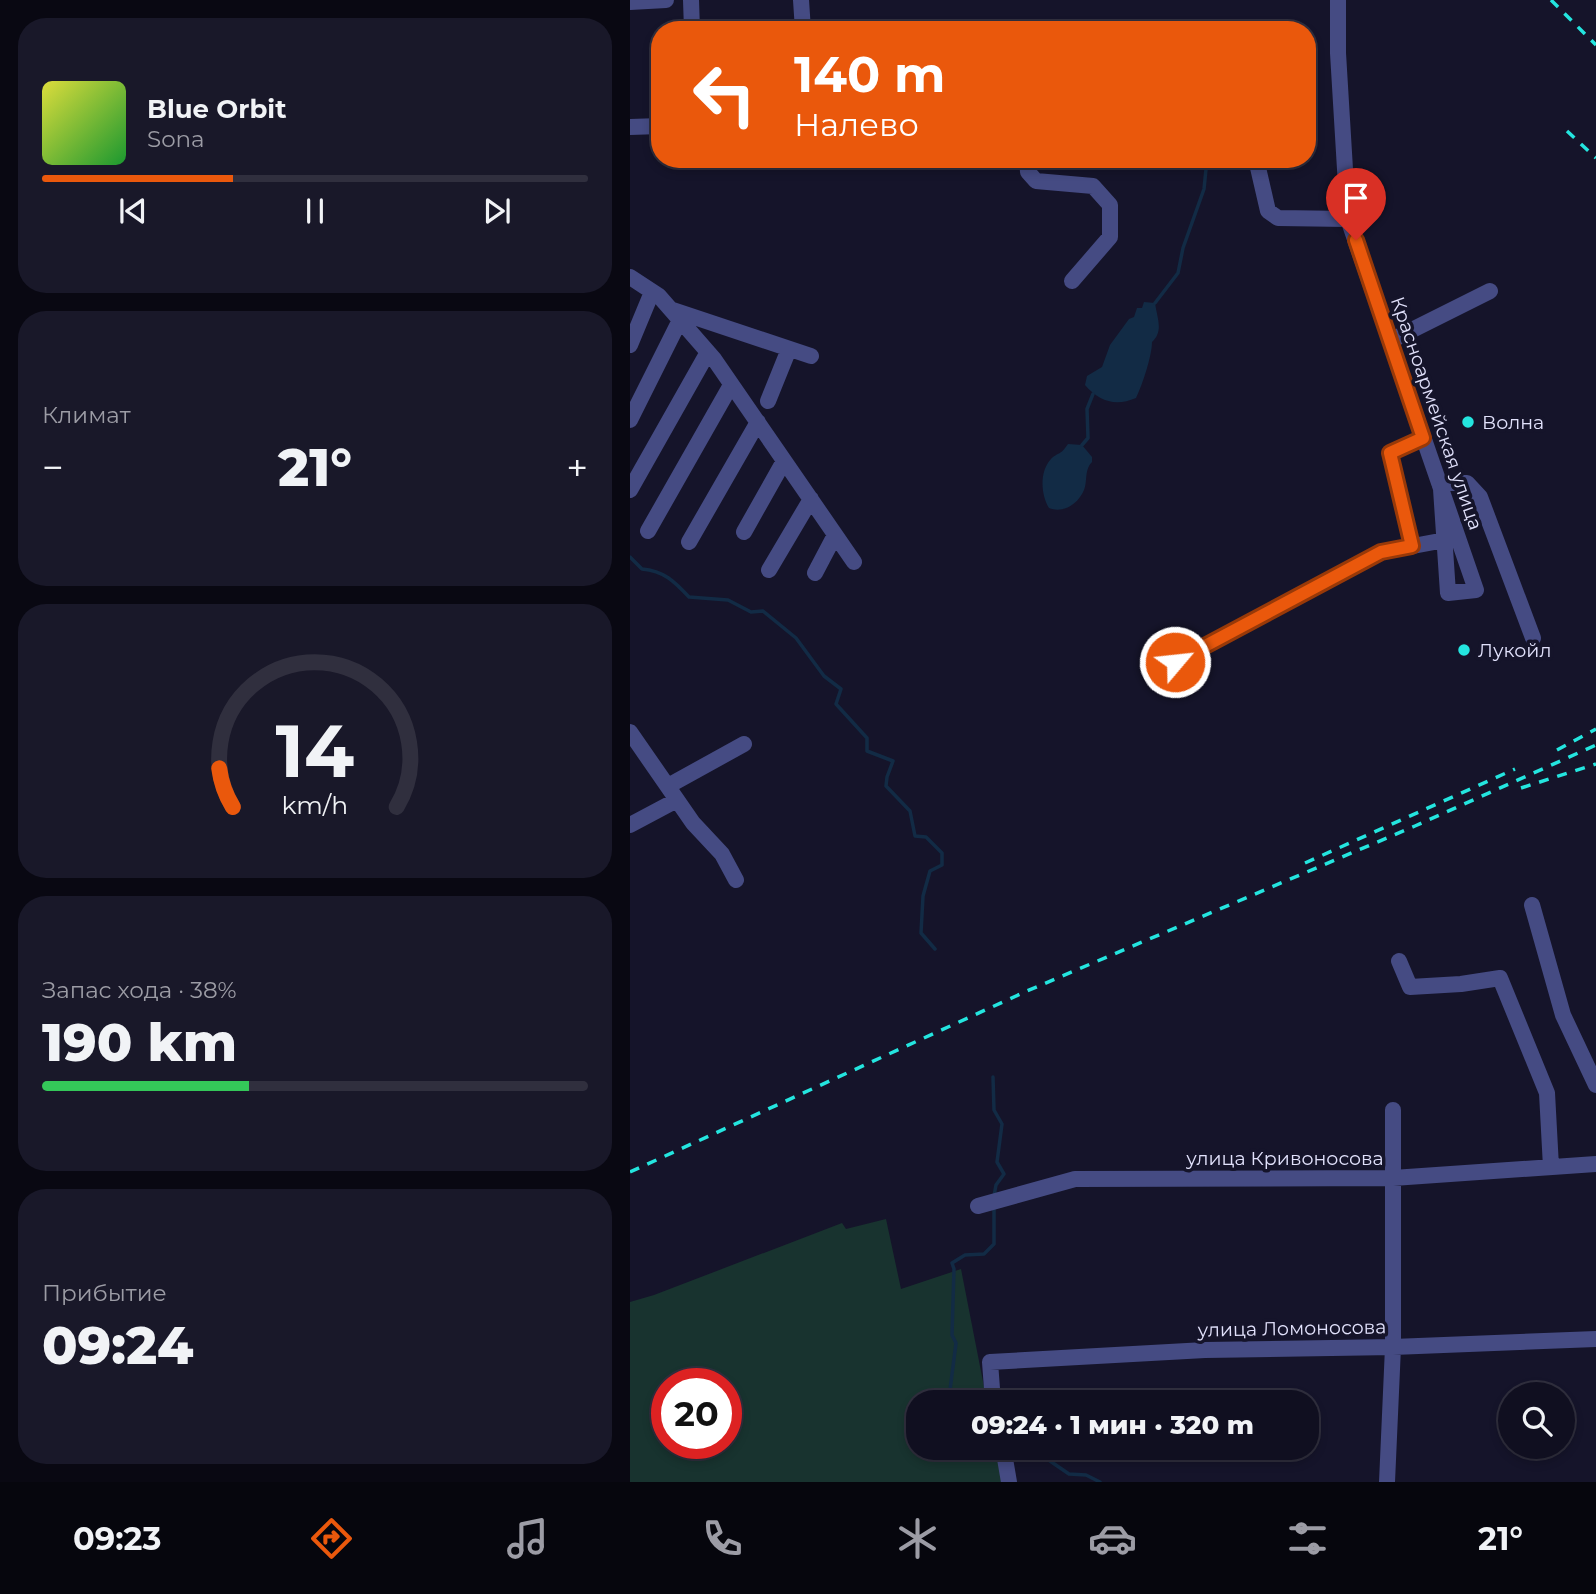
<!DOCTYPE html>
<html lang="ru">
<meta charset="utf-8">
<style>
body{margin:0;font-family:Montserrat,sans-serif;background:#191829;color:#f1f3f6;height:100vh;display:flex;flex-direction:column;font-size:26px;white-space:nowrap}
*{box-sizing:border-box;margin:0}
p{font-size:23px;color:#9c9ca5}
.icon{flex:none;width:38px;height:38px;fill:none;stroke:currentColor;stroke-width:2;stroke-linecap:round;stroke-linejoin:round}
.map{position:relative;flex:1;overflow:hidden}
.sheet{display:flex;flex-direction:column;gap:18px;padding:18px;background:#090812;width:630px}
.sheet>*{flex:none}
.top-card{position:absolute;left:21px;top:21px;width:665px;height:147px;border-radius:28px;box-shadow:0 4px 10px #0003,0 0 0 2px #302f3e;background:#ea580c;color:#fff;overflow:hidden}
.controls{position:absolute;left:868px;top:1382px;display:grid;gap:14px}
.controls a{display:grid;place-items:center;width:77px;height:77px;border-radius:50%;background:#100f20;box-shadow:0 4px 10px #0003,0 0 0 2px #302f3e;font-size:35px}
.speed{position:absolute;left:21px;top:1368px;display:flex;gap:14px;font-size:35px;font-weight:700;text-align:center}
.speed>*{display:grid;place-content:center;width:91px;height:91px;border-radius:50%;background:#100f20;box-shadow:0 4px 10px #0003,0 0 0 2px #302f3e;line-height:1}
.speed .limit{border:10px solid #d22;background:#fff;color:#111}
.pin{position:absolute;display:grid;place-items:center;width:60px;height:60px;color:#fff;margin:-72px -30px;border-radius:50% 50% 50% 0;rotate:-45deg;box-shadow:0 0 7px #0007}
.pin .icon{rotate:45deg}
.me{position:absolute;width:77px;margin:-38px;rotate:62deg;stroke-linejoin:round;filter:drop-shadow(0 0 5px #0008)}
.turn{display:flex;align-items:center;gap:24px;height:147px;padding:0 28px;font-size:32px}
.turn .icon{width:91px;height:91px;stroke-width:2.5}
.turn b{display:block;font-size:49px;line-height:60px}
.big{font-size:52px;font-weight:800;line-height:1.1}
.sheet .card{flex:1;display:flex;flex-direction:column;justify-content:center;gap:10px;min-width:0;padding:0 24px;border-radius:28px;background:#191829}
.sheet .dial{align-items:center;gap:0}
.dial svg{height:182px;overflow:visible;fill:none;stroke:#302f3e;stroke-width:7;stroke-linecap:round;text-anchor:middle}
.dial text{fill:#f1f3f6;stroke:none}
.song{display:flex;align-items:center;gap:21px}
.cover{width:84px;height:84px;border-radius:10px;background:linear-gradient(135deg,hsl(60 70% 55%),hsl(130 70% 35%))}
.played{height:7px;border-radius:4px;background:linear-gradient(90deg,#ea580c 35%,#302f3e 35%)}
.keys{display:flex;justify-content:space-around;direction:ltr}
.heat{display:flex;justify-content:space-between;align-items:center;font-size:38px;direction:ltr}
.charge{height:10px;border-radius:5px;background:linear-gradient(90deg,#34c759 38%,#302f3e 0)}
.trip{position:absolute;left:276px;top:1390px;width:413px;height:70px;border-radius:28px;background:#100f20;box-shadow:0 4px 10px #0003,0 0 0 2px #302f3e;font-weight:800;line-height:70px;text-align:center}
.menu{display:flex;height:112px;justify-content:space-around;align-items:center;background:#06060d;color:#9c9ca5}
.menu .icon{width:49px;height:49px}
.menu .on{color:#ea580c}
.menu b{font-size:32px;color:#f1f3f6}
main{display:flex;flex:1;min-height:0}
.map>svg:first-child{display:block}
</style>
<main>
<section class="sheet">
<div class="card">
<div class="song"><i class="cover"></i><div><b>Blue Orbit</b><p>Sona</p></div></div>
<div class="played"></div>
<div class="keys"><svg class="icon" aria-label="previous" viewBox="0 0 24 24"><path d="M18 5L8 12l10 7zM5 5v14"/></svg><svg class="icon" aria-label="pause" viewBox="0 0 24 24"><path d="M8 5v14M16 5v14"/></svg><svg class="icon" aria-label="next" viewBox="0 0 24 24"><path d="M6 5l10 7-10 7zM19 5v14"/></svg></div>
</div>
<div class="card"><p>Климат</p>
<div class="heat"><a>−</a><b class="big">21°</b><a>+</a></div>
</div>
<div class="card dial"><svg viewBox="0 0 100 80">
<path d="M14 69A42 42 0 1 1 86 69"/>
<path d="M14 69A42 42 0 0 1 8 52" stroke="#ea580c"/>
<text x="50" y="56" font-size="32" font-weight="700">14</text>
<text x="50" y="72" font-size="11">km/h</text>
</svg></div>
<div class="card"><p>Запас хода · 38%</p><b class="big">190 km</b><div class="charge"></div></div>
<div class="card"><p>Прибытие</p><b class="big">09:24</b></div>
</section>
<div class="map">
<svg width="966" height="1482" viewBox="0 0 966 1482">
<rect width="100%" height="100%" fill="#15142a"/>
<path fill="#18332f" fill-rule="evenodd" d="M256 1219 271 1289 331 1269 357 1402H289V1447H366L372 1482H0V1302L24 1295 212 1223 216 1229ZM37 1384H96V1444H37Z"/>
<path fill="#122b45" d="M514 302 525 303C527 318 534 331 522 342 522 356 512 386 506 398 485 407 469 401 455 385L457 376 472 367 480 345 499 319 504 317 507 308H512Z
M438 444 452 445 462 457V462C453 471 459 484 452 494 445 506 432 513 419 508 411 495 409 472 421 459 428 452 430 456 438 444Z"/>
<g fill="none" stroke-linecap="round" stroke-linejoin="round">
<path stroke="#122b45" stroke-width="3.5" d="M525 303 548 273 553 248 574 189 577 159
M452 445 458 438 457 409 463 394
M0 557 12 569C34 571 44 581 59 597L98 600 121 612 133 611 166 638 194 676 211 689 206 704 237 738V751L263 761 257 777 256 786 280 811 285 836 296 837 312 853V865L300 871 293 896 291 933 305 949
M363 1077 364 1110 372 1124 367 1162 374 1174 366 1185 364 1196
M329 1402 320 1390 326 1343 322 1335 324 1269 322 1263 335 1255 354 1254 364 1244V1207
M387 1447 420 1461 439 1474 456 1475 470 1482"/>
<path stroke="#454b83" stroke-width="16" d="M61 0 62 30
M171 0 173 30
M708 0V53L718 219 846 590 818 593 811 489
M0 2 36 0
M0 127 30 126
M397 159 398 172 406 181 463 186 480 205V237L442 281
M626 159 638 211 648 218 718 219
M0 277 29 296 84 359 224 562
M43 310 181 356
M760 341 860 291
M0 345 22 292
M138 401 159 349
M0 420 50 320
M809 483H837L850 497 903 638
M0 490 78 352
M18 531 101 385
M114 532 154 461
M59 542 128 422
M782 546 760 453 793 438
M139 570 181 499
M185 573 205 535
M545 662 751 552 815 540
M0 732 63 823 92 854 106 880
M38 786 114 744
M0 825 47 800
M902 905 933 1015 966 1085
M769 961 780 987 831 984 870 978 917 1093 921 1167
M348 1206 445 1179 763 1178 966 1164
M363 1402 360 1362 575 1350 763 1347 966 1339
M373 1447 379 1482
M757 1482 763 1347V1110"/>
<path stroke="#24e5df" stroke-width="3.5" stroke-dasharray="10 9" stroke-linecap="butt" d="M921 0 966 45
M937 131 966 158
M927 750 966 729
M891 788 966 764
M675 863 885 769
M0 1172 397 991 785 826 966 745"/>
</g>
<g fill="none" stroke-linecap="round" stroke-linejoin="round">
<defs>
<path id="route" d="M545 662 751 552 782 546 760 453 793 438 726 240"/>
</defs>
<use href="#route" stroke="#983908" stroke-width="18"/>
<use href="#route" stroke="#ea580c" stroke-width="12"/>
</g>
<g fill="#24e5df" stroke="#15142a" stroke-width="2.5">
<circle cx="838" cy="422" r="7"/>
<circle cx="834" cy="650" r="7"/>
</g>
<g text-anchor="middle" stroke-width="7" stroke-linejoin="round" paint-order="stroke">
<g font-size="19" fill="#e1e1fb" stroke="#15142a">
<text transform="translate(807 413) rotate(71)" y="7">Красноармейская улица</text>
<text x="655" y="1165">улица Кривоносова</text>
<text transform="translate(662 1328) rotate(-1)" y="7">улица Ломоносова</text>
</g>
<g font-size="19" fill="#e1e1fb" stroke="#15142a" text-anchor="start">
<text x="852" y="429">Волна</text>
<text x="848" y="657">Лукойл</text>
</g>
</g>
</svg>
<div class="controls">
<a><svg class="icon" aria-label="search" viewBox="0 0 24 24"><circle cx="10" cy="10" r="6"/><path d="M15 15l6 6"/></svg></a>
</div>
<div class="speed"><div class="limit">20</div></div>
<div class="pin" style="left:726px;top:240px;background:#d93025"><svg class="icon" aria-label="arrive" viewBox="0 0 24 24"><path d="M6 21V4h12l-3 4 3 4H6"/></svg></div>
<svg class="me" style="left:545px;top:662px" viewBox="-20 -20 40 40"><circle r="17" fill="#ea580c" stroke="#fff" stroke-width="3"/><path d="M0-11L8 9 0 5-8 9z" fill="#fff"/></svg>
<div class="trip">09:24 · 1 мин · 320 m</div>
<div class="top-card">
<div class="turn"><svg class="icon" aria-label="left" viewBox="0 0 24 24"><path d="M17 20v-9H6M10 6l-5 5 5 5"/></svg><div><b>140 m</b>Налево</div></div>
</div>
</div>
</main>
<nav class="menu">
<b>09:23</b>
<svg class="icon on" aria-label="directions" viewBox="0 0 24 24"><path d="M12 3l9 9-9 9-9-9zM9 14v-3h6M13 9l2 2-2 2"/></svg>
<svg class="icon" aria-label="music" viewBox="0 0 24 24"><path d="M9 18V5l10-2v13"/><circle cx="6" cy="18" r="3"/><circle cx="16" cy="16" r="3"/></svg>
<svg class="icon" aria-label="phone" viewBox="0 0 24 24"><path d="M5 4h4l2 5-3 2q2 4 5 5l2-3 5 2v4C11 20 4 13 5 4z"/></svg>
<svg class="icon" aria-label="climate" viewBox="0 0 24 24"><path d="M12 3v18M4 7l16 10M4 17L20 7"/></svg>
<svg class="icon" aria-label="car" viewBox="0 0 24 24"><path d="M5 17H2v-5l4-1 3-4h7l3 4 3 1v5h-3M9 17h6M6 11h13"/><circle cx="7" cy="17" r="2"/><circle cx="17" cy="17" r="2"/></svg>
<svg class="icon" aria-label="filters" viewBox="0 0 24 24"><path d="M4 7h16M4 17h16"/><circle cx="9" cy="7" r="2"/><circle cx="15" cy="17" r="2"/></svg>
<b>21°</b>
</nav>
